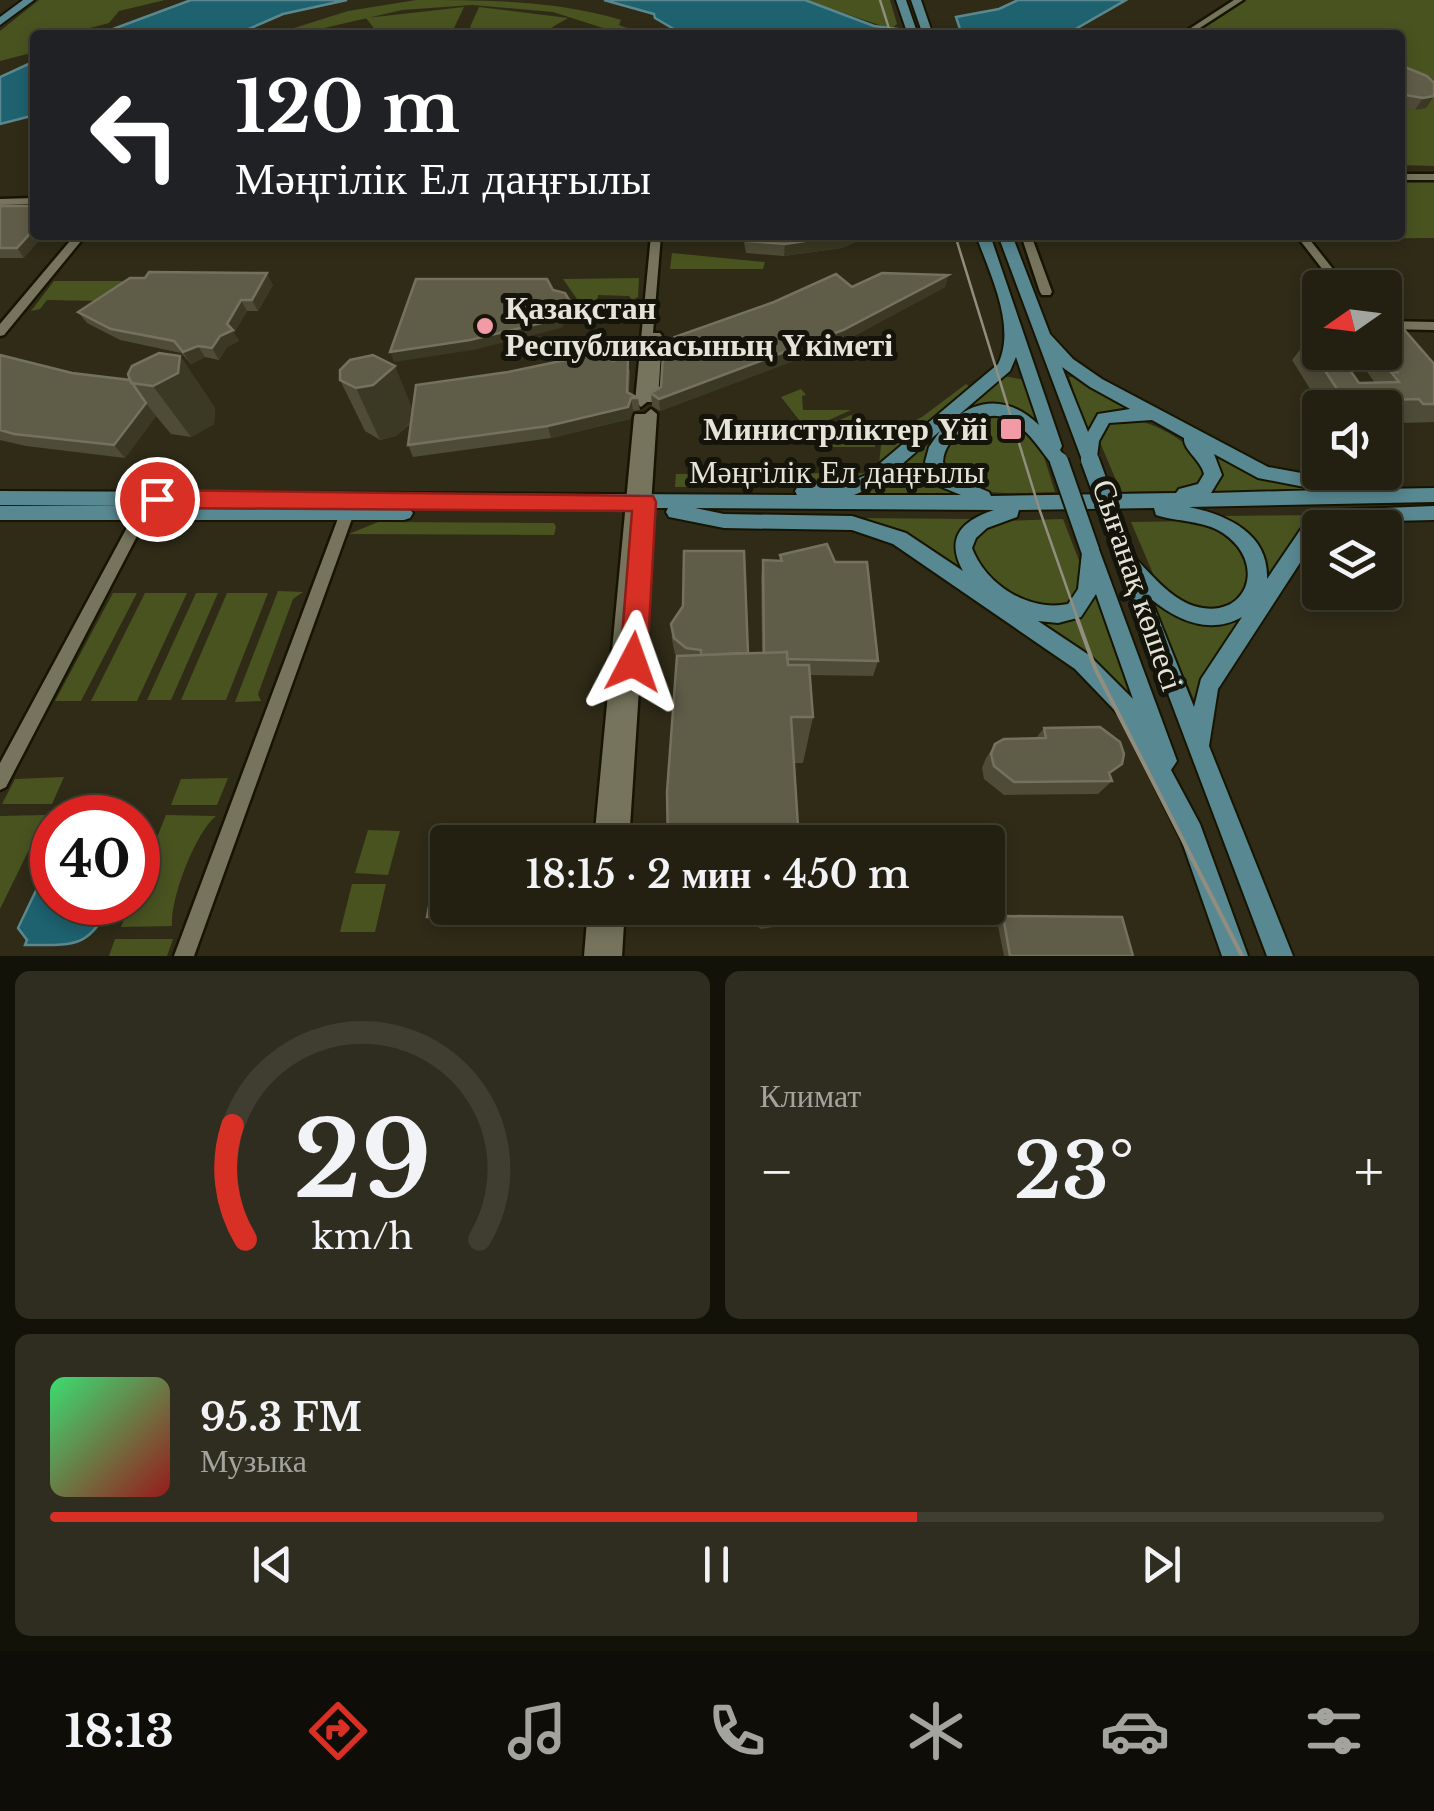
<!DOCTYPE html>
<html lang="ru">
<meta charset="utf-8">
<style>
body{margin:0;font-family:"Libre Baskerville",serif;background:#2f2d1f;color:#f1f3f6;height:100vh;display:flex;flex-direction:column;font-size:38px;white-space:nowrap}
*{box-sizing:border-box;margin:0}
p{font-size:32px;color:#a3a39f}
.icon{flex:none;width:55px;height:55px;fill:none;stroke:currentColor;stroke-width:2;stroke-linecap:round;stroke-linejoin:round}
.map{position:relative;height:956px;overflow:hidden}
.drawer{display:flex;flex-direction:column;gap:15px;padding:15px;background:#131209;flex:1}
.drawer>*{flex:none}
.guide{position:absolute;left:30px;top:30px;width:1375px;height:210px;border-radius:10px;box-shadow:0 5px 15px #0003,0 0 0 2px #403e31;background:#202124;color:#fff;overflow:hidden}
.needle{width:65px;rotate:256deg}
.tools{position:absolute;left:1302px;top:270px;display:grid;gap:20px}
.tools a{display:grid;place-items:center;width:100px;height:100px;border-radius:10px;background:#232011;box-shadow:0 5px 15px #0003,0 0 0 2px #403e31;font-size:50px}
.speed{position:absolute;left:30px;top:795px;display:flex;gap:20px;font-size:50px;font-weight:700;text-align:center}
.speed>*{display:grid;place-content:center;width:130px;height:130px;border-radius:50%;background:#232011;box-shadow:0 5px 15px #0003,0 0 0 2px #403e31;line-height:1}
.speed .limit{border:15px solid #d22;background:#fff;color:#111}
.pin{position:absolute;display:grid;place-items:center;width:85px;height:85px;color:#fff;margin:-42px;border:5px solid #fff;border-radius:50%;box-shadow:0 2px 10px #0007}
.me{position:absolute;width:110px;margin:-55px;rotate:4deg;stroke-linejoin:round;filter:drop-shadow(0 0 8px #0008)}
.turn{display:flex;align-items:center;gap:35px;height:210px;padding:0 40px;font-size:45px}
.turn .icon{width:130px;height:130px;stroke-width:2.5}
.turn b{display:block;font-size:70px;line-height:85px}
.big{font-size:75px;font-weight:600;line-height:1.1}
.drawer .tile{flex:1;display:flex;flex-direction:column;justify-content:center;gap:15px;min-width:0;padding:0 35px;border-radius:15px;background:#2f2d1f}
.drawer .dial{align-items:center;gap:0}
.dial svg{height:260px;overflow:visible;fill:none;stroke:#403e31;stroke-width:7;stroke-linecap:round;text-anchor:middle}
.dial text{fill:#f1f3f6;stroke:none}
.song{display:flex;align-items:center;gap:30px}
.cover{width:120px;height:120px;border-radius:15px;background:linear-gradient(135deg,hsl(140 70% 55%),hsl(0 70% 35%))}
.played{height:10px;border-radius:5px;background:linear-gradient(90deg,#d93025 65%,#403e31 65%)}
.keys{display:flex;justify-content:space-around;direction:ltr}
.heat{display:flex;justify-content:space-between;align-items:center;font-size:55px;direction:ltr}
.drawer .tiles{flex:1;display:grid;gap:15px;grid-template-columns:1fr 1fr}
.tile:last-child{grid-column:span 2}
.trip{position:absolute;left:430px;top:825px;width:575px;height:100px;border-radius:10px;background:#232011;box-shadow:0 5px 15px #0003,0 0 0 2px #403e31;font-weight:600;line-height:100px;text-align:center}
.dock{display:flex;height:160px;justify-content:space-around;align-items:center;background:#0e0d07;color:#a3a39f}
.dock .icon{width:70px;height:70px}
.dock .on{color:#d93025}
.dock b{font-size:45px;color:#f1f3f6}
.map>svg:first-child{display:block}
</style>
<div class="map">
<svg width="1434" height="956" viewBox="0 0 1434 956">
<rect width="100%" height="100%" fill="#2f2b17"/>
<path fill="#495320" d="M39 0H165L119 11 109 23 63 35H35V52L0 61V31Z
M416 0C486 0 555 0 621 20L619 25C629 30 639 28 651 35H625L553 12 472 5 402 10 294 35H272L348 11Z
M805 0H890L897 24 891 29Z
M1247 0H1434V166L1402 165 1405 168 1400 169V35H1193Z
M464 7 454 28 418 35H379L366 18Z
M479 7 568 18 539 35 475 32 470 27Z
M1400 182H1434V238L1307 239 1304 235H1400Z
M672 253 765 262 763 269H670Z
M639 278 638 297 632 300 629 296 598 295 597 302 610 303 608 316 591 319 563 279Z
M54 281H129L102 301 47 300 40 309 31 311Z
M1004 376 1025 380 1039 425C1016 404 990 402 962 413Z
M1069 377H1076L1145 413C1118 409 1105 410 1088 433Z
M966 384 970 387 879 464 882 436 922 417Z
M801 389 806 395 802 396 803 410H851L807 430 781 397Z
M1007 413 1040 444 1055 492C1015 492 946 504 942 450L970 419Z
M851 415 875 438V447H821L810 433Z
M1129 418C1161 426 1187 439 1205 467L1203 482 1182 491 1121 492 1099 440 1108 423Z
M932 436C920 465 938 483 964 497H836Z
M1206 451 1271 477 1326 493 1203 494Z
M871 473 841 485 675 487 676 474Z
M1330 515 1303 530 1264 581 1265 569 1210 516Z
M854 518 973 519C952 538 961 552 970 576Z
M1063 519 1080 563 1082 589 1065 608C1014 603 996 591 970 547L976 530 1000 521Z
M1194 521 1216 526 1244 547 1249 581 1230 605 1215 612 1185 606 1157 583 1131 522Z
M378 522 554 523 556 527 554 535 349 534Z
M278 591 303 592 293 599 258 694 261 701 235 702Z
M1095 592 1131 699 1032 621 1056 623 1085 613Z
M113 593H137L81 701H55Z
M145 593H187L137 701H91Z
M196 593H218L171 700H147Z
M227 593H268L226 700H181Z
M1150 597C1176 619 1208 637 1241 616L1203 677 1195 702Z
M64 777 52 804H2L15 779Z
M228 778 217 805H171L181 779Z
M46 815 0 909V816Z
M166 815 216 816C195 833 170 899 172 926L121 927 131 903 138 902V885Z
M368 830 400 831 388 875 355 873Z
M352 884H386L375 932H340Z
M115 939H173L167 956H109Z"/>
<path fill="#1e616f" stroke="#5a888e" stroke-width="2.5" d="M191 0H347L283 14 235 35H97Z
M604 0H805L874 26 936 34 960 29 956 17 999 9 1018 0H1126L1065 35H684L655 18 654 14Z
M35 61V115L0 124V77Z
M52 857V902L110 903C90 949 73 945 25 945L27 940 18 928Z"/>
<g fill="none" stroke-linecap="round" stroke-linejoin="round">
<defs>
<path id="minor" d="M1234 0H1243L1189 35H1180Z
M1400 174H1434V180H1400Z
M35 198V204L0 205V199Z
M75 235H86L4 335 0 336V324Z
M651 235H661L653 333H660L662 336 658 399 656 402H647L641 407 635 402Z
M1021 235H1031L1052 292 1050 295H1042L1040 292Z
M1296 235H1306L1348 288H1337Z
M1385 321 1434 322V330L1385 329Z
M651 409 657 414 629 842H594L634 417 635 414H645Z
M142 507 147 509 149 513 6 787 0 790V763L137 509Z
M347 507 352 509 354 513 194 956H174L340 513 342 509Z
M588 908H625L622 956H584Z"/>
<path id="major" d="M23 0H34L0 25V17Z
M896 0H906L918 35H908Z
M911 0H921L933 35H923Z
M976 235H990L1062 446 1060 450 1068 461 1059 468 1053 466C1029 434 1005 395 964 429 953 439 944 446 943 462L951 476 989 492 991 496 1176 493 1179 489 1198 484 1204 474C1201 460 1183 450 1184 438L1152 420 1109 423 1099 441 1096 465H1084L998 235H1012L1050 334 1073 359 1102 379 1268 467 1323 477 1374 478 1380 480 1383 485 1381 489 1434 488V502L1189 507C1228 515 1269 534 1267 579L1305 523 1334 510 1434 506V520L1342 522 1330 528H1320V532L1218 689 1209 746 1293 956H1267L1119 564 1121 558 1128 556 1135 558C1151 574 1171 599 1194 606 1246 622 1269 564 1223 533 1203 520 1177 522 1156 515L1154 508 1019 510 1017 517 987 528 976 538 972 548C986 585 1029 612 1068 604L1078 589 1083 544 1090 542 1097 544 1177 761 1171 770 1200 824 1248 956H1222L1181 839 1120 716 1075 669 893 544 852 530 724 528 669 517 666 512 668 508 408 507 413 513 410 518 404 520H0V506H135L0 505V491L797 495 795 491 798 486 804 484 849 482 866 475 998 364C1017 326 989 272 976 235ZM1016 357 1039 425C1012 399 982 396 954 419L1010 371ZM1062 367 1090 387 1130 409 1098 414 1088 432ZM940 431 929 447 925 462 939 486 961 495H854L878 485ZM1214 454 1258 478 1320 490 1211 493 1222 475ZM695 508 994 510C961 521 945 538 963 571L906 533 852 516 724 514ZM1096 594 1133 699 1089 655 1038 621 1058 623 1081 617ZM1151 599C1178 621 1210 635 1242 617L1201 679 1194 707Z"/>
</defs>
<use href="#minor" stroke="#171402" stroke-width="5"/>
<use href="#major" stroke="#171402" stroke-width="4"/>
<use href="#minor" fill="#77745d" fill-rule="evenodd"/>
<use href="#major" fill="#588891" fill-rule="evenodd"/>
<path stroke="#918e7f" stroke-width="2.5" d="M880 0 891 35
M955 235 1039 508 1078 620"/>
<path stroke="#918e7f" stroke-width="4" d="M1077 618 1095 668 1242 956"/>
<defs>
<path id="major-bridge" d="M1090 460 1128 564
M1059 461 1090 550"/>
</defs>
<use href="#major-bridge" stroke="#171402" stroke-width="22" stroke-linecap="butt"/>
<use href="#major-bridge" stroke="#588891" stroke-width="18"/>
</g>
<path fill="#4e4b37" d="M1400 65 1434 83V98L1426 108 1415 110 1400 107Z
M0 206 24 258H0Z
M736 235H871L842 248 784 256 746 253 743 237Z
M948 275 945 287 841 343 660 411 652 406 651 393 661 387 676 351 675 337 852 287Z
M145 278 273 285 258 311H247L234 333 239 341 227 347 219 360 205 357 191 364 181 353 120 340 87 323 78 312Z
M1306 342 1359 383H1375L1353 352H1385L1434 364V422L1405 423 1401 417 1385 418V408H1322L1292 360Z
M0 355 72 373 130 380 180 356 215 408 214 424 191 437 171 434 156 416 125 458 26 446 0 440Z
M613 361 630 370 629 393 638 398 640 410 633 411 630 419 551 438 413 457 408 445 411 423 396 436 380 440 365 431 340 380 413 408Z
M780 555 878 661 873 676 810 675 813 717 803 763H794L675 654 672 640 671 624 748 653H762L761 577 763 560 779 561Z
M1044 728 1110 775 1112 781 1098 794 1004 795 984 779 982 768 986 758 995 744 1036 738Z
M448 908H497L495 920 432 921 427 917Z
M676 908H798L792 924 761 929 754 925 687 927 679 923Z
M1003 916 1133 956H1004L997 921Z"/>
<path fill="#3b3823" d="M1434 96 1426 108 1415 110 1423 98Z
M35 228V235H44L24 258 17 248Z
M844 235H871L842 248 784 256 785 244Z
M267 273 273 285 258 311 252 300Z
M948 275 945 287 841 343 660 411 659 399Z
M241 300 247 311 234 333 239 341 227 347 219 360 212 348Z
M571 303 573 313 561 328 473 350 394 362 390 352Z
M198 346 205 357 191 364 183 352Z
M180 356 215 408 214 424 191 437 153 386Z
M395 366 416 417 396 436 380 440 356 388Z
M631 398 633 411 630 419 551 438 548 426Z
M146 403 156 416 125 458 114 445Z
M492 908H497L495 920 491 915Z"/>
<path fill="#5f5c48" stroke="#74715f" stroke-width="2.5" d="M1400 65 1427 76 1434 83V96L1423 98 1400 94Z
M0 206H35V228L17 248H0Z
M745 235H845L785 244 747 241Z
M149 272 267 273 252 300H241L227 324 233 330 220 336 212 348 198 346 183 352 174 341 111 329 78 312 130 278H145Z
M882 273 948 275 843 330 659 399 651 393 661 387 663 355 682 349 675 337 774 302 836 274 852 287Z
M416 279H547L553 290 565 293 571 303 559 319 470 340 390 352Z
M1394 318 1434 364V404H1423L1419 399 1345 401 1306 342 1320 341V352H1337L1359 383 1399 382 1391 372H1397L1382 352H1385V319Z
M609 351 613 361 628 357 627 392 638 398H631L628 407 548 426 408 445 416 385 508 372Z
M159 353 180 356 178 373 153 386 131 383 128 374 132 366Z
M0 355 72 373 130 380 146 403 114 445 14 434 0 430Z
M373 355 395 366 373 385 356 388 340 380V370L350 360Z
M827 544 835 562H867L878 661 787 659V652L764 653 763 560 782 561 780 555Z
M684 551H744L748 653 701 655V650L686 648 674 638 671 624 683 606Z
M787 652 788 665H809L813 717H791L799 842H668L667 792 677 656Z
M1100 727 1120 742 1124 754 1122 764 1109 773 1112 781 1014 782 994 766 991 754 995 744 1004 739 1046 738 1044 728Z
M502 837V842H448V908H492L491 915 427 917 442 839Z
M1003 916 1122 917 1133 956H1010Z"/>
<path fill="#d93025" stroke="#8d1f18" stroke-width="2.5" d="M157 490 653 496 656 502 647 662 643 671 633 675 624 671 620 662 632 511 157 508 145 499Z"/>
<g fill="#f39aa7" stroke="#15140b" stroke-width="4">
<circle cx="485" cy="326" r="10"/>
<rect x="999" y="417" width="24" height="24" rx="5"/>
</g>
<g text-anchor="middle" stroke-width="10" stroke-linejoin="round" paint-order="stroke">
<g font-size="32" font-weight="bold" fill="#e6e4d8" stroke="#15140b" text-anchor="start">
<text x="505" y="319">Қазақстан<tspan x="505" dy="37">Республикасының Үкіметі</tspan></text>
<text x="988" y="440" text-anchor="end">Министрліктер Үйі</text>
</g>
<g font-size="32" fill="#e6e4d8" stroke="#15140b">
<text x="837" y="483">Мәңгілік Ел даңғылы</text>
<text transform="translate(1138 585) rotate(71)" y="11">Сығанақ көшесі</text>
</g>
</g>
</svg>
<div class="tools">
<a><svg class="needle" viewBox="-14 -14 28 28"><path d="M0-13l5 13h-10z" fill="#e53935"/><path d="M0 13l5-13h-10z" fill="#a3a39f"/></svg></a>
<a><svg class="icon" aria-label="sound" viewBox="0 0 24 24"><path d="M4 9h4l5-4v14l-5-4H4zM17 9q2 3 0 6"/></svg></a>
<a><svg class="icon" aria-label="layers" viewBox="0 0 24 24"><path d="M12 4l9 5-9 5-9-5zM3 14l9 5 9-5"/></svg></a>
</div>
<div class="speed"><div class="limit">40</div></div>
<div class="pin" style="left:157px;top:499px;background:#d93025"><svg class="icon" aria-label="arrive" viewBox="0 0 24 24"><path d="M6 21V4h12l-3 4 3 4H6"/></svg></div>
<svg class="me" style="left:633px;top:662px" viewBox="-20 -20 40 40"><path d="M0-17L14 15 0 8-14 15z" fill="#d93025" stroke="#fff" stroke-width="4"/></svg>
<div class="trip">18:15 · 2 мин · 450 m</div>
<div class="guide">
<div class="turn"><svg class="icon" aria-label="left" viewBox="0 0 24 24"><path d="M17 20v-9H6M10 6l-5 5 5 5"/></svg><div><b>120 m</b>Мәңгілік Ел даңғылы</div></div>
</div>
</div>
<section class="drawer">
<div class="tiles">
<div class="tile dial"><svg viewBox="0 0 100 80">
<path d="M14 69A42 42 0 1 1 86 69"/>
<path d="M14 69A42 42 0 0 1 10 34" stroke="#d93025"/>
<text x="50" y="56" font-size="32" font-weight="700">29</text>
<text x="50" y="72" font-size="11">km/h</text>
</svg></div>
<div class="tile"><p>Климат</p>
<div class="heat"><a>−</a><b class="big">23°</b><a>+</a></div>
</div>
<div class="tile">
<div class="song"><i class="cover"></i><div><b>95.3 FM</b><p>Музыка</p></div></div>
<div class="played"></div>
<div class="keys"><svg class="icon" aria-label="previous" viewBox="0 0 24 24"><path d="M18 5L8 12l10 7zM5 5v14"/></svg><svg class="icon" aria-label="pause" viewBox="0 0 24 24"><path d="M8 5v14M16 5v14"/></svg><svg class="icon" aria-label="next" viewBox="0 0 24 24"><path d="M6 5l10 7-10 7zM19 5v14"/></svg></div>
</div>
</div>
</section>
<nav class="dock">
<b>18:13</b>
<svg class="icon on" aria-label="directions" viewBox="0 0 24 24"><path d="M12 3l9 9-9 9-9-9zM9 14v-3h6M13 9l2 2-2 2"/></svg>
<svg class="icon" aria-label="music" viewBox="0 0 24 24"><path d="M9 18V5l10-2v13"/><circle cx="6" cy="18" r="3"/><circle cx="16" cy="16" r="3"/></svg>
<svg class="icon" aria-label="phone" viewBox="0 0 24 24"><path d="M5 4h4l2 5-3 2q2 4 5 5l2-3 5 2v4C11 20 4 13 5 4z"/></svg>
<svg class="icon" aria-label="climate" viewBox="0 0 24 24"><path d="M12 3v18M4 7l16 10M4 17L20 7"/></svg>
<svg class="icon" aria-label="car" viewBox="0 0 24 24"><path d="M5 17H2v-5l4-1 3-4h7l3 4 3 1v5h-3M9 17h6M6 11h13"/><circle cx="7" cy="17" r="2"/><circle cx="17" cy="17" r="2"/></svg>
<svg class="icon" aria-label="filters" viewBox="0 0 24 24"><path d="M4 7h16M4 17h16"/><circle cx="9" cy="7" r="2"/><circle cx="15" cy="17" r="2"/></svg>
</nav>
